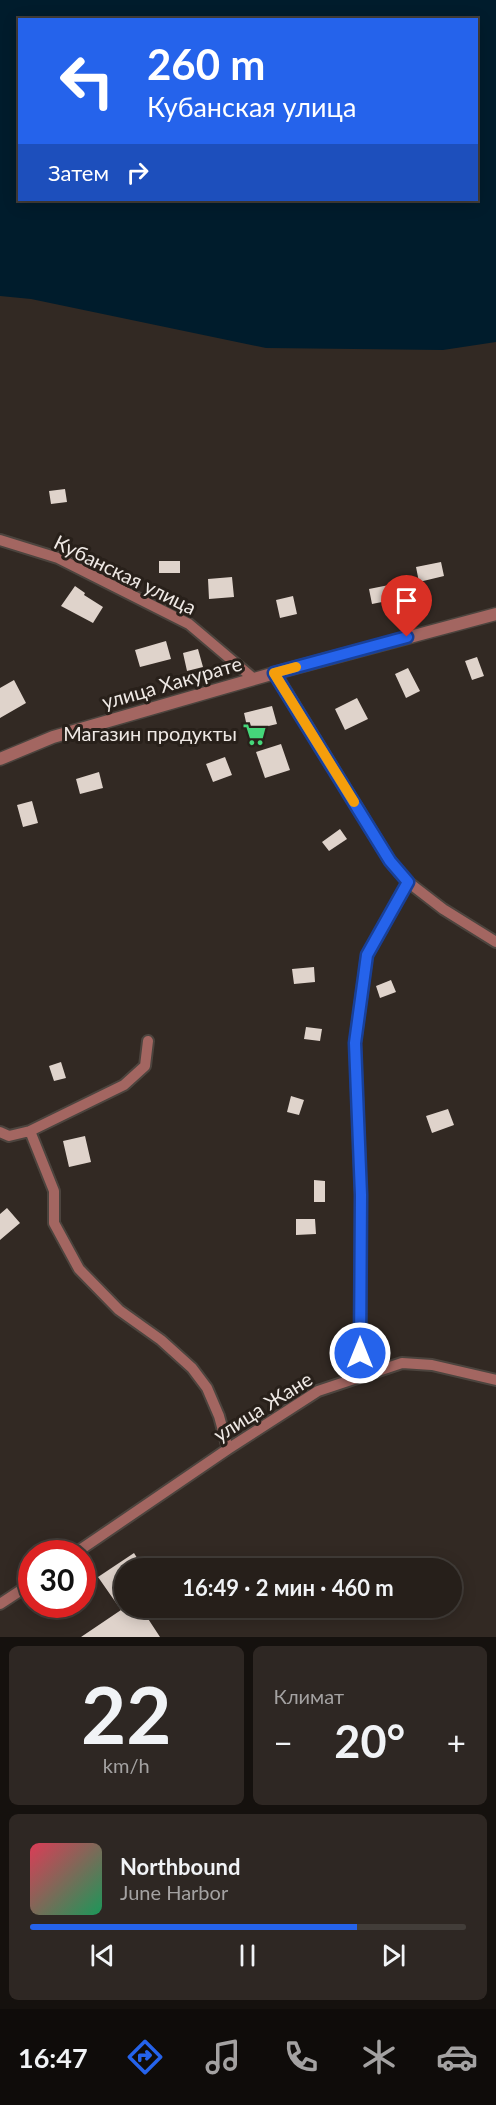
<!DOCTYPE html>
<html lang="ru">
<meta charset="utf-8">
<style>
body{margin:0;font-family:Lato,sans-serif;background:#2e2723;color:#f1f3f6;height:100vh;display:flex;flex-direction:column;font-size:22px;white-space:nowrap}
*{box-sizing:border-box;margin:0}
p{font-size:20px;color:#a4a2a2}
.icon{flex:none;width:33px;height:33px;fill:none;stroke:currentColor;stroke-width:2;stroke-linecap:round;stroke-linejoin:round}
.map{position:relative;height:1637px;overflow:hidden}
.details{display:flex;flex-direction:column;gap:9px;padding:9px;background:#15110e;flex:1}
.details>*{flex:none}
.hud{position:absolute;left:18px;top:18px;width:460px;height:183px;border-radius:0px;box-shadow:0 3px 15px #0003,0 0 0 2px #423d39;background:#2563eb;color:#fff;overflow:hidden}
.speed{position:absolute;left:18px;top:1540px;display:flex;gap:12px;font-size:30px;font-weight:700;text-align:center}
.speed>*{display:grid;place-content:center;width:78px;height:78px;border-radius:50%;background:#261f1a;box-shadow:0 3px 15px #0003,0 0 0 2px #423d39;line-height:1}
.speed .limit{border:9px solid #d22;background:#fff;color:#111}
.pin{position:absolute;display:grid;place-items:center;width:51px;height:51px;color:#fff;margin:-62px -26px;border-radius:50% 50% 50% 0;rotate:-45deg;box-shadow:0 0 6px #0007}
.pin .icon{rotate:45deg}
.me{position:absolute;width:66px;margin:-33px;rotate:0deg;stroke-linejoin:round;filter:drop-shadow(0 0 4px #0008)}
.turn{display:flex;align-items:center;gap:21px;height:126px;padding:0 30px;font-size:27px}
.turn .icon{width:78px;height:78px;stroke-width:2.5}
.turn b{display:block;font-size:42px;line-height:51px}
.then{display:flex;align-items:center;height:57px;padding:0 30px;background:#0003;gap:12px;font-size:22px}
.big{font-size:45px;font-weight:700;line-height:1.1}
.details .widget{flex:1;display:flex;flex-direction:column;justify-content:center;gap:9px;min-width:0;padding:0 21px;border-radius:9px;background:#2e2723}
.details .dial{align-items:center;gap:0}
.dial b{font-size:78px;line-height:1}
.song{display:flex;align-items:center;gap:18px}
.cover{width:72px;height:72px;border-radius:9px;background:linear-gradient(135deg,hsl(350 70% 55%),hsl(150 70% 35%))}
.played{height:6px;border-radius:3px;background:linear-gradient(90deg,#2563eb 75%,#423d39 75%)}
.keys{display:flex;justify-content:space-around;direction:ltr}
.heat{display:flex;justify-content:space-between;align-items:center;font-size:33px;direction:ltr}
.details .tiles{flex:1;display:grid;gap:9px;grid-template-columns:1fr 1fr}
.widget:last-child{grid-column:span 2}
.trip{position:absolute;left:114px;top:1558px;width:348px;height:60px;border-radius:30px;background:#261f1a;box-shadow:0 3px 15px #0003,0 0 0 2px #423d39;font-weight:700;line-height:60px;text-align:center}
.dock{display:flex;height:96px;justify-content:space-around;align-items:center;background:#0f0c0a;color:#a4a2a2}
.dock .icon{width:42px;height:42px}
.dock .on{color:#2563eb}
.dock b{font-size:27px;color:#f1f3f6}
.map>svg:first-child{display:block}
</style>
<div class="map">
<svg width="496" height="1637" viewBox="0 0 496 1637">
<rect width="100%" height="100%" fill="#322923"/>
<path fill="#001c2c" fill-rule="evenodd" d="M0 0H496V342L443 350 266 348 31 299 0 296ZM20 20H477V200H20Z"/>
<path fill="#dfd3cb" d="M65 489 67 502 51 504 49 491Z
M159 561H180V573H159Z
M441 562 444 576 419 582 416 567Z
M232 577 234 597 209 599 208 579Z
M389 585 392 600 372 604 369 589Z
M75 586 85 593 84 595 103 607 93 623 61 606Z
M293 596 297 614 280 618 276 600Z
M166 641 171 659 140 667 135 650Z
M198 649 203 667 187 671 183 653Z
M477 657 484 676 472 680 465 661Z
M408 668 420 691 406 698 395 674Z
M14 680 26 703 0 718V688Z
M357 698 368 719 345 730 335 709Z
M272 706 277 724 248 731 244 713Z
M281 744 290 770 265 778 256 752Z
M225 757 232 775 213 782 206 764Z
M99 772 103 788 80 794 76 779Z
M32 801 38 823 23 827 17 805Z
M340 829 347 839 329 851 322 842Z
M314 967 315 982 294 984 292 969Z
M391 980 396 992 380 998 376 986Z
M306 1027 322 1029 320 1041 304 1039Z
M61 1062 66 1078 54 1081 49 1066Z
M291 1096 304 1100 299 1115 287 1112Z
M448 1109 454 1125 432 1133 426 1116Z
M85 1136 91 1162 69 1167 63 1141Z
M314 1180 325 1181V1202H314Z
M7 1208 20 1223 0 1240V1214Z
M296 1219H315L316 1234 296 1235Z
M134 1553 144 1569H124V1608H141L160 1637H81L121 1610 98 1577Z"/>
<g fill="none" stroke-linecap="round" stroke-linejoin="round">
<defs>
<path id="minor" d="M0 540 58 558 189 624 254 679
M275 673 390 861 408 882 367 955 355 1043 361 1195 360 1376
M408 882 443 909 496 942
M30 1131 54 1191V1223L79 1269 119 1310 161 1340 192 1368 207 1388 219 1416 228 1449
M0 1132 9 1136 30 1131 124 1085 145 1066 148 1041
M74 1554 228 1449 318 1391 402 1363 432 1365 496 1380
M0 1604 32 1583"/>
<path id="tertiary" d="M0 759 53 737 275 673 496 614"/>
</defs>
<use href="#minor" stroke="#4c443e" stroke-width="14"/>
<use href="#tertiary" stroke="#4c443e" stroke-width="15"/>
<use href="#minor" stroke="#a36661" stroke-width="10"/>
<use href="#tertiary" stroke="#a36661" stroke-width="12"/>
</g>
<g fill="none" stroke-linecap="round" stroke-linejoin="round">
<defs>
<path id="route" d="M360 1353 361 1195 355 1043 367 955 408 882 390 861 274 673 407 637"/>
</defs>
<use href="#route" stroke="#184099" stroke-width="15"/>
<use href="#route" stroke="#2563eb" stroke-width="10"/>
<path stroke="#f59e0b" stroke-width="10" d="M296 667 274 673 354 802"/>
</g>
<defs>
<symbol id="supermarket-bare" viewBox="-9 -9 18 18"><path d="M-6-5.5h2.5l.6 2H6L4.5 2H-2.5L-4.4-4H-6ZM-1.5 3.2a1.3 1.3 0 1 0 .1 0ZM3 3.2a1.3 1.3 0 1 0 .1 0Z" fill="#45d77a" stroke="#28201a" stroke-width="2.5" paint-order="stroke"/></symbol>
</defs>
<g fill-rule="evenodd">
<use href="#supermarket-bare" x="238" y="718" width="33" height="33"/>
</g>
<g text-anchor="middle" stroke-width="6" stroke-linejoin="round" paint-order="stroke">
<g font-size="20" fill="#efe9e5" stroke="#28201a">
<text transform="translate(125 575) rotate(26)" y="7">Кубанская улица</text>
<text transform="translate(172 683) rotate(-16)" y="7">улица Хакурате</text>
<text transform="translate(263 1407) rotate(-32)" y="7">улица Жане</text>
</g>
<g font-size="20" fill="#efe9e5" stroke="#28201a" text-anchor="end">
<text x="237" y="741">Магазин продукты</text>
</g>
</g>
</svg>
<div class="speed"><div class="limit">30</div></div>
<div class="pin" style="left:407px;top:637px;background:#d93025"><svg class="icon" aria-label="arrive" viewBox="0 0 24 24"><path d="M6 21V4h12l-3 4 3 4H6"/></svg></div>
<svg class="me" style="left:360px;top:1353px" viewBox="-20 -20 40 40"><circle r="17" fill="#2563eb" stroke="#fff" stroke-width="3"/><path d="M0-11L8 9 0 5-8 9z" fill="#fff"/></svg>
<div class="trip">16:49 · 2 мин · 460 m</div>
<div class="hud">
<div class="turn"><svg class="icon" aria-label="left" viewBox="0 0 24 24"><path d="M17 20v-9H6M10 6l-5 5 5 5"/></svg><div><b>260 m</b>Кубанская улица</div></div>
<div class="then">Затем<svg class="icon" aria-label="right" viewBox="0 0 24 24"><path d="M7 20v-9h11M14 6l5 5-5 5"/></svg></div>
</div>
</div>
<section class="details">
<div class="tiles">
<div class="widget dial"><b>22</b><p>km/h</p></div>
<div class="widget"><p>Климат</p>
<div class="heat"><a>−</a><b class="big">20°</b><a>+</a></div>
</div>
<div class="widget">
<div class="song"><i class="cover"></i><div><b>Northbound</b><p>June Harbor</p></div></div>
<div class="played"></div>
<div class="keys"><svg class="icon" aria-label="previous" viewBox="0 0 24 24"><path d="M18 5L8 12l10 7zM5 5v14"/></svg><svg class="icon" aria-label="pause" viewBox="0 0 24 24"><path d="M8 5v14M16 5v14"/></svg><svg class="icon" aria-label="next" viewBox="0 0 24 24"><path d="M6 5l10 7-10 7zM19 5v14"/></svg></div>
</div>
</div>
</section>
<nav class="dock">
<b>16:47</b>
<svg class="icon on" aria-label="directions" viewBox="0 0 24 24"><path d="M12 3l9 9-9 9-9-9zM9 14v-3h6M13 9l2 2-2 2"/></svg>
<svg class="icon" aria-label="music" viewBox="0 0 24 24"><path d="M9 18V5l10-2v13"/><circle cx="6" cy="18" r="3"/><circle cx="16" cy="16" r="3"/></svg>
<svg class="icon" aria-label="phone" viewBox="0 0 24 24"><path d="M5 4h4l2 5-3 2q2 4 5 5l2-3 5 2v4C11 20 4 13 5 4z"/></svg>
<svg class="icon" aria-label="climate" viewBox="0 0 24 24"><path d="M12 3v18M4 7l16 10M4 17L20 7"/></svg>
<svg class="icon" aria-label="car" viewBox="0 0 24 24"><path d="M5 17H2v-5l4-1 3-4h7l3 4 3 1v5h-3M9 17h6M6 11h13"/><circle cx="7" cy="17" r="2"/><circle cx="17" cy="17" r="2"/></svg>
</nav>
